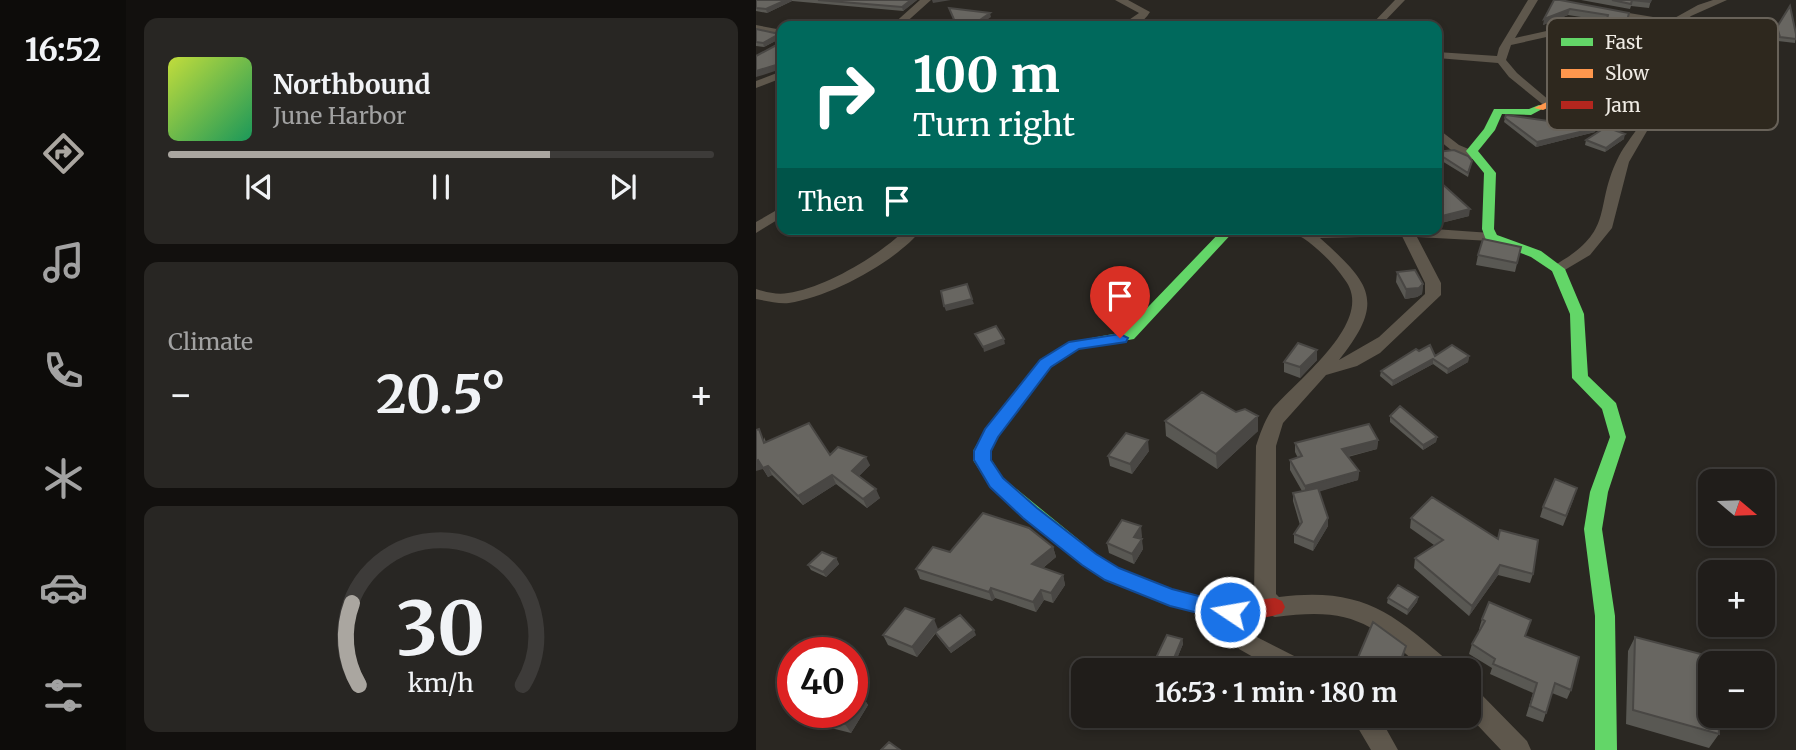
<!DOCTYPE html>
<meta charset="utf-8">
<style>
body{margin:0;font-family:Merriweather,serif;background:#282623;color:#f1f3f6;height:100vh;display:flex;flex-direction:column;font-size:26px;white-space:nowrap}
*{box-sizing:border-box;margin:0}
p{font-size:23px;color:#a2a2a2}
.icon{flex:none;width:38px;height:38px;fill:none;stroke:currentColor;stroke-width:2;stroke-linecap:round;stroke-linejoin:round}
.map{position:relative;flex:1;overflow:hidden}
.panel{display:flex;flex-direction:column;gap:18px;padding:18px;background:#12100e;width:630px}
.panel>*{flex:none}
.guide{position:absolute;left:21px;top:21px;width:665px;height:214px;border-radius:14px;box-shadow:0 4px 10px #0003,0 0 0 2px #3d3b39;background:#00695c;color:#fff;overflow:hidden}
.needle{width:46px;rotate:109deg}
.tools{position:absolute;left:942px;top:469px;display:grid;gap:14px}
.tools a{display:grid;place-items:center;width:77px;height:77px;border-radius:14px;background:#201d1a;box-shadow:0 4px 10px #0003,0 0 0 2px #3d3b39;font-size:35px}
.speed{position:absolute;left:21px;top:637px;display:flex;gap:14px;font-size:35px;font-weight:700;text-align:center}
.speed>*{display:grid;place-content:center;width:91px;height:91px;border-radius:50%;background:#201d1a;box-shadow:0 4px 10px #0003,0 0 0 2px #3d3b39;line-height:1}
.speed .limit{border:10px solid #d22;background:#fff;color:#111}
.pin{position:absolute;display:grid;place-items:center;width:60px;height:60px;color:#fff;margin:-72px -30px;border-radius:50% 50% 50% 0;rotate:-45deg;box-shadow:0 0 7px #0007}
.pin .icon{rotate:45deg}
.me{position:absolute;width:77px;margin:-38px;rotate:282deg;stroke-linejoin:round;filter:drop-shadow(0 0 5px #0008)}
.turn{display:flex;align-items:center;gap:24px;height:147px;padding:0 21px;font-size:32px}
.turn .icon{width:91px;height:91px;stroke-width:2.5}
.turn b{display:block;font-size:49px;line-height:60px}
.then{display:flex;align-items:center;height:66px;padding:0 21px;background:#0003;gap:14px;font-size:26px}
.big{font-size:52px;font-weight:700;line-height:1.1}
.panel .widget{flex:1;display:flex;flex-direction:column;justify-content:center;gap:10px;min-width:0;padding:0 24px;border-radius:14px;background:#282623}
.panel .dial{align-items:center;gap:0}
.dial svg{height:182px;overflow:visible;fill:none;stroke:#3d3b39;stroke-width:7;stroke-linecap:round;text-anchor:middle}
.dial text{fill:#f1f3f6;stroke:none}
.song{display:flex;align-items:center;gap:21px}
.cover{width:84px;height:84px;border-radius:10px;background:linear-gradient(135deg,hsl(70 70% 55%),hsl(150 70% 35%))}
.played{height:7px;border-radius:4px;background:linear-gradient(90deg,#aaa6a0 70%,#3d3b39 70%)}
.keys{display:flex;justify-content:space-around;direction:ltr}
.heat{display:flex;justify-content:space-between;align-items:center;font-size:38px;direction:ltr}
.trip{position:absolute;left:315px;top:658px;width:410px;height:70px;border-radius:14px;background:#201d1a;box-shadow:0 4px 10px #0003,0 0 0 2px #3d3b39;font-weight:700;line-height:70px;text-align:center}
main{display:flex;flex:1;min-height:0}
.dock{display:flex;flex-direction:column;width:126px;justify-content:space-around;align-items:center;background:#0d0c0a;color:#a2a2a2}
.dock .icon{width:49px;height:49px}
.dock .active{color:#aaa6a0}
.dock b{font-size:32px;color:#f1f3f6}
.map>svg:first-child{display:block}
</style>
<main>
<nav class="dock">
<b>16:52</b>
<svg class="icon active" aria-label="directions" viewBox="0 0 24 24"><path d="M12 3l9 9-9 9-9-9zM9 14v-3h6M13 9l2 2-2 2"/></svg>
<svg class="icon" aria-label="music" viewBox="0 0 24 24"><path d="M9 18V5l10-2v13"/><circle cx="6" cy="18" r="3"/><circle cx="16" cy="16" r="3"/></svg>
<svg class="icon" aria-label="phone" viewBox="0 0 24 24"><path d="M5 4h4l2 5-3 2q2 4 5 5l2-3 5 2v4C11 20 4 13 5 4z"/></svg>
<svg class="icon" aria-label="climate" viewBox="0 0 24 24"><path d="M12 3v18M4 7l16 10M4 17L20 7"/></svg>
<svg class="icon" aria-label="car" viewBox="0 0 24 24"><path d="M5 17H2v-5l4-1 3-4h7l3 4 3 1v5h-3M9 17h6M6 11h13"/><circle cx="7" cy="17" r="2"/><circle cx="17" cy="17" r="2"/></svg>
<svg class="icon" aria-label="filters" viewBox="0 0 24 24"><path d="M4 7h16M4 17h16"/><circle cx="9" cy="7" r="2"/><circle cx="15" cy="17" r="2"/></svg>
</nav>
<section class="panel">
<div class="widget">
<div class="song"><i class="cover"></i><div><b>Northbound</b><p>June Harbor</p></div></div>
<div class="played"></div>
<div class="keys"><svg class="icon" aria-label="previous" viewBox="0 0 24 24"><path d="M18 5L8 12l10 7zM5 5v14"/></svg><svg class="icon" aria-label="pause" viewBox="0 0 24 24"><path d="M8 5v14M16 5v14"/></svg><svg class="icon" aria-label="next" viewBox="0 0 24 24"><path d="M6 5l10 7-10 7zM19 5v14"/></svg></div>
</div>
<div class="widget"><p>Climate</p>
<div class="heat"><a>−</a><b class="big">20.5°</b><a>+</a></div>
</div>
<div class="widget dial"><svg viewBox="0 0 100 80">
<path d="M14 69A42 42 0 1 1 86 69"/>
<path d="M14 69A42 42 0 0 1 11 33" stroke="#aaa6a0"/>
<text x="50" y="56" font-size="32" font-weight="700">30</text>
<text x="50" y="72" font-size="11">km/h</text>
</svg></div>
</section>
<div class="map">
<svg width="1040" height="750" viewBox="0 0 1040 750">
<rect width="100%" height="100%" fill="#2a2722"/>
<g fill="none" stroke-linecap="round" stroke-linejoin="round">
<path fill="#5e574c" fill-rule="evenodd" d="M164 0H175L146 26H135Z
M359 0H372L394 12C387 24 377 26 364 26L383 13Z
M639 0H649L624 26H614Z
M772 0H782L759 38 795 30 907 31 910 26 844 12 849 9 915 20 942 5 957 0H971L935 16 918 29 912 49 909 100 873 162 856 228 834 255 802 274 797 272 794 269 797 266C862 230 836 209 863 156 874 136 892 119 898 96 903 76 898 56 904 37L795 36 755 45 750 60 761 73 794 101 796 103 790 107 753 77 742 63 681 58V52L741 56 743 48Z
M0 25 26 30V36L0 31Z
M26 71V78L0 88V81Z
M681 128 703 145 722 153V159C706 161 692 148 681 138Z
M26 207V217L0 233V222Z
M150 229H166C140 262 74 297 33 303 22 304 11 301 0 299V289C10 292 21 295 32 293 69 288 124 255 150 229Z
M528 229H678L735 233 742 237 735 241 661 237 685 283V295L624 353 601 366 570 375 527 423 520 446V594L523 597C604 587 635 611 693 662L697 670H668C614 621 594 607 519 617L511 614 498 598 500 446C504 434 508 422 515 411 538 382 621 322 589 280 579 265 562 248 547 238 541 234 533 234 528 229ZM646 236 669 283V294L623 337 583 360C630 301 615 284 564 238Z
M491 632 550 662 554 670H520L483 649 479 642 483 635Z
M712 687 721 690 771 741 775 750H745L712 715Z
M595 716H623L642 750H615Z"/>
<path fill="#63d668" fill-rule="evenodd" d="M783 105 788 108 775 115 746 114 739 130 722 151 740 173 738 229 741 235 785 251 809 269 828 314 832 376 860 403 870 437 852 492 846 529 859 616 861 750H839V616L828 529 834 492 854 437 846 409 816 378 814 314 796 271 775 257 730 240 726 229 728 173 710 151 728 129 738 109H773Z
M467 229H480L378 339 323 349 294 368 242 437 235 451V459L247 478 333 548 336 554 333 560 326 562 319 560 235 488 217 460V451L229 430 284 360 314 342 368 332Z"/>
<path fill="#ff974d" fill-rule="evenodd" d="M908 65 911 66V70L839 87 787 110 778 108 832 83Z"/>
<path fill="#b3261e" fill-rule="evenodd" d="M326 546 363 568 416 589 474 603 519 598 526 601 529 607 526 613C512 618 488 622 473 620 442 617 330 581 316 554L319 548Z"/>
</g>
<path fill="#595853" d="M0 0H161L147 11 36 1 11 13 0 11Z
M798 0 873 13 869 28 850 25 851 21 812 15 787 25Z
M825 0H895L893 8 875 6 874 9Z
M1021 27 1040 34 1039 43 1022 41 1020 31Z
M0 29 25 38 8 47 0 46Z
M749 118 815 123 839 132 780 147 748 122Z
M868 139 849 152 829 145 830 140Z
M681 152 716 161 712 177 681 158Z
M681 180 713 216 681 224 685 210 681 206Z
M425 229H453L433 237Z
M765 247 759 272 720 265 722 255Z
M641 272 667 284 666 294 661 297 649 299 640 282Z
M663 351 679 356H713L712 362 691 374 677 364 636 386 624 376 625 371Z
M561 360 544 378 528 372V362Z
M480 412 502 416V431L461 469 410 436 409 421Z
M634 416 681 437 680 442 667 450 634 422Z
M8 437 10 442 74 455 114 465 103 476 124 498 111 508 80 484 47 505 16 475 12 477 7 469Z
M622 440 621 449 592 457 603 471 602 480 563 491 572 526 557 551 538 543V534L544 525 537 501V493L546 491 534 470V460L542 458 539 452V443Z
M393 451 376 474 354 466 352 456Z
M818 498 807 526 784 517 787 507Z
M655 518 777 574 774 583 742 575 713 616 658 568 659 558 678 545 654 528Z
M386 536 385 539 387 549 378 564 353 553 351 543Z
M297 547 300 557 287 568 307 575 309 585 297 603 288 600 280 612 239 598 236 601 164 579 160 569 194 552Z
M80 558 83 564 70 577 55 570 52 565Z
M662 597 661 602 651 615 631 603 632 598Z
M726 619 769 636 815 690 811 699 796 693 787 722 770 716 777 693 734 674 736 668 713 654 716 644 724 629H723Z
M182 629 181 631 220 635 195 653 182 637 180 633 161 657 132 645 127 635Z
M879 637 963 734 953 748 870 724 872 651Z
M426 639 427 644 417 668 401 663 400 658Z
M106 696 112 705 95 733 55 723 48 714Z"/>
<path fill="#494744" d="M30 0H36V1L11 13 10 9Z
M155 0H161L147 11 146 7Z
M176 0H195L177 3Z
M814 9 812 15 787 25 788 19Z
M234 13 235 17 222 26 221 22Z
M23 34 25 38 8 47 7 43Z
M23 64 25 69 7 75 0 77V71Z
M841 128 839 132 780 147 781 142Z
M869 134 868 139 849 152 850 148Z
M714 209 713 216 681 224 682 217Z
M433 229H453L433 237Z
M667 284 666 294 661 297 649 299 650 289Z
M216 299 218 304 190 311 188 306Z
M248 339 249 344 228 352 227 347Z
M561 350V360L544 378V367Z
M713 356 712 362 691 374 692 369Z
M677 359V364L636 386 637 381Z
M502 416V431L461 469 460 454Z
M681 437 680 442 667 450V445Z
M392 440 393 451 376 474 374 464Z
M622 440 621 449 585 458 586 449Z
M110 457 114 465 100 479 96 471Z
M2 460 7 469 0 471V461Z
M12 466 16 475 12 477 7 468Z
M603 471 602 480 549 496V486Z
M76 475 80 484 47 505 42 496Z
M120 489 124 498 111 508 107 499Z
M572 518V526L557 551 558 542Z
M385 526 386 536 380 547 378 537Z
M386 539 387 549 378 564 376 554Z
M297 547 300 557 279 574 276 564Z
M80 558 83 564 70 577 67 572Z
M744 565 742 575 713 616 716 606Z
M307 575 309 585 297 603 295 593Z
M235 588 239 598 236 601 233 592Z
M285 590 288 600 280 612 277 602Z
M662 597 661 602 651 615 652 610Z
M178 619 182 629 161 657 156 647Z
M218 630 220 635 195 653 193 649Z
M426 639 427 644 417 668 416 663Z
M650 646 648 656 643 670H641Z
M106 696 112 705 95 733 89 724Z"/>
<path fill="#686661" stroke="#494744" stroke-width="2" d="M0 0H30L10 9 0 8Z
M62 0H155L146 7Z
M798 0H804L873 13 871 21 851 19 852 15 814 9 788 19Z
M856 0H895L894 2 876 0 875 4Z
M1034 6 1040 34V39L1024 37 1021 27Z
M193 8 234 13 221 22 258 26H196L200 24Z
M0 29 23 34 7 43 0 42Z
M26 42V66L23 64 0 71V56Z
M750 115 799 122 801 115 817 117 815 123 841 128 781 142 749 118Z
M850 127 869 134 850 148 830 140Z
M698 150 712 156 716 161 712 173 681 153V152Z
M681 180 683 181 714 209 682 217 687 205 681 199Z
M727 239 765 247 761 263 722 255Z
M659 270 667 284 663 288 650 289 641 272Z
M211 284 216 299 188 306 185 291Z
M240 326 248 339 227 347 219 334Z
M542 343 561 350 544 367 528 362Z
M674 345 679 356 696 345 713 356 692 369 677 359 637 381 625 371 660 349 663 351Z
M446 392 480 412 489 409 502 416 460 454 409 421Z
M644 406 681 437 667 445 634 416Z
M53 423 74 455 82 447 110 457 96 471 120 489 107 499 76 475 42 496 12 466 7 468 2 460 0 461V430L3 429 8 443Z
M613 424 622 440 586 449 603 471 549 486 534 460 546 456 539 443Z
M370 433 392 440 374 464 352 456Z
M799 479 821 488 810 516 787 507Z
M562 488 572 518 558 542 538 534 546 522 537 493Z
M676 497 742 539 744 530 782 540 777 574 744 565 716 606 659 558 687 540 655 518Z
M227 513 273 528 297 547 276 564 307 575 295 593 285 590 277 602 235 588 233 592 160 569 177 547 194 552Z
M366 520 385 526 378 537 386 539 376 554 351 543Z
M66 552 80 558 67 572 52 565Z
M642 585 662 597 652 610 632 598Z
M733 602 775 620 769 636 823 657 815 690 799 683 790 713 774 706 781 683 737 664 739 659 716 644 729 621 726 619Z
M149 608 178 619 156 647 127 635Z
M204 615 218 630 193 649 179 632Z
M617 622 650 646 641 670H625L621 669 620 670H605L598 667Z
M411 635 426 639 416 663 400 658Z
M879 637 960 658V663H954V716H962L963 734 877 710Z
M96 693 106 696 96 712Z
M49 712H96L89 724 48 714Z
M133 742 144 750H125Z"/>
<path fill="#1a73e8" stroke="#114b97" stroke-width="2" d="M364 334 372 338 370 342 323 349 295 367 242 437 235 451V460L247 478 281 508 340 554 363 568 416 589 481 606 484 612 481 618 474 621 414 606 349 580 326 565 267 518 234 487 218 460V451L229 429 284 360 313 342Z"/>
<rect x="791" y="18" width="231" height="112" rx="10" fill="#2e281e" stroke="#686259" stroke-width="2"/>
<rect x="805" y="38" width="32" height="8" fill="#63d668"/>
<rect x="805" y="69" width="32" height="9" fill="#ff974d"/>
<rect x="805" y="101" width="32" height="8" fill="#b3261e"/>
<g font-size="19" fill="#efebe4">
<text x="849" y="49">Fast</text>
<text x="849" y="80">Slow</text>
<text x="849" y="112">Jam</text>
</g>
</svg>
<div class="tools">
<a><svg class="needle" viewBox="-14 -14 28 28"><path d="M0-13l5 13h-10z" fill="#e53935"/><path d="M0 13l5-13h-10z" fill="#a2a2a2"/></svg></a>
<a>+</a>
<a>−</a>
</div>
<div class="speed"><div class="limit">40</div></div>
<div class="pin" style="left:364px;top:338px;background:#d93025"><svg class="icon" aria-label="arrive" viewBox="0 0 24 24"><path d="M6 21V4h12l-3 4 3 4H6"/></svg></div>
<svg class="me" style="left:474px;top:612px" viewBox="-20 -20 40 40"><circle r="17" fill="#1a73e8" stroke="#fff" stroke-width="3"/><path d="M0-11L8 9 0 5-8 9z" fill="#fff"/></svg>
<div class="trip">16:53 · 1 min · 180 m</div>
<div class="guide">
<div class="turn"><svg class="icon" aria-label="right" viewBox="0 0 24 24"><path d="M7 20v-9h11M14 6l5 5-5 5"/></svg><div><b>100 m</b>Turn right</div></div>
<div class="then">Then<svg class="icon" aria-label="arrive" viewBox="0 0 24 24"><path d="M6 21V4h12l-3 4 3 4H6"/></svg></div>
</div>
</div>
</main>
